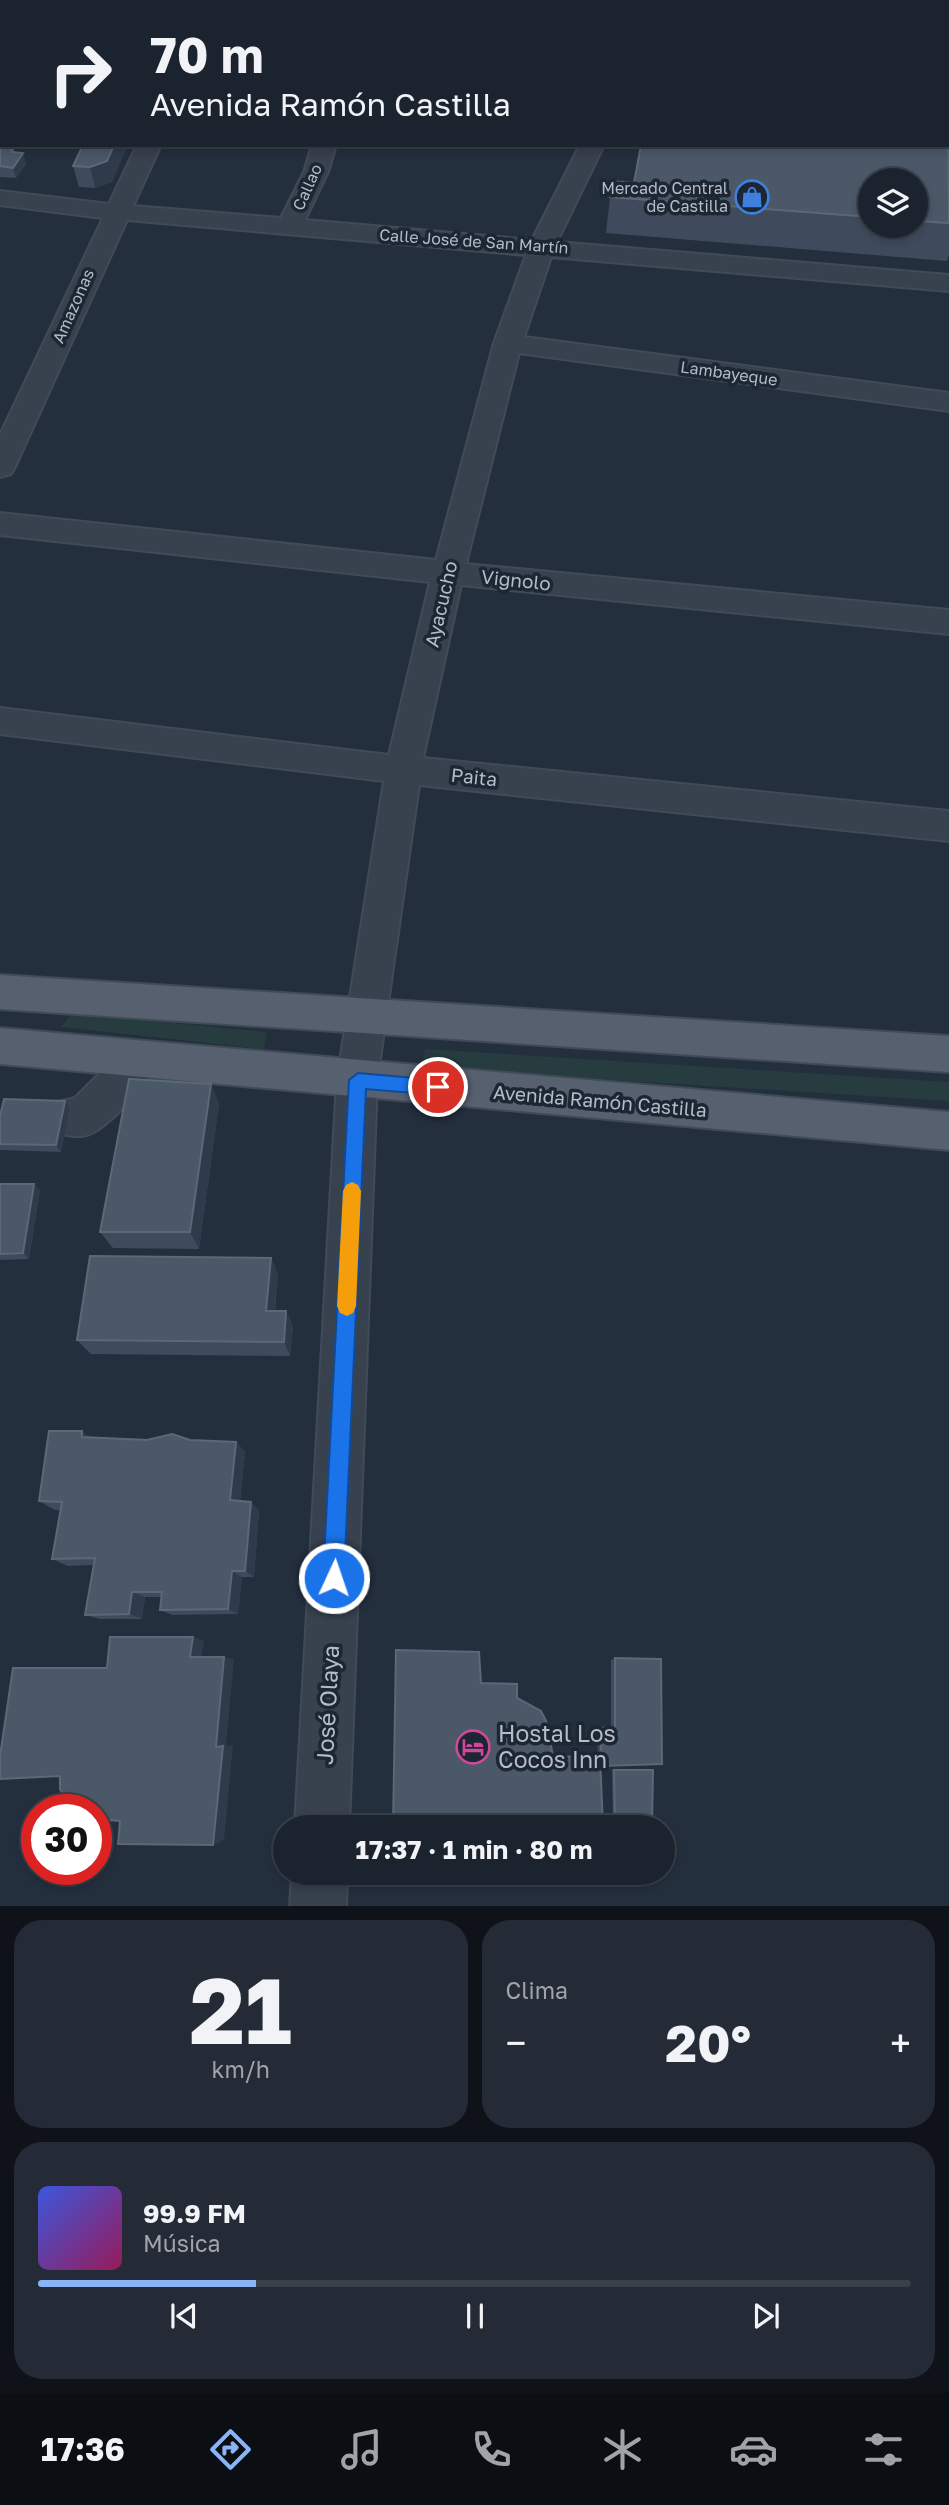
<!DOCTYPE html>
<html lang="es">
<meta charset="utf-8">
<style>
body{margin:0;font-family:"Golos Text",sans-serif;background:#242b36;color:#f1f3f6;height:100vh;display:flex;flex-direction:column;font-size:26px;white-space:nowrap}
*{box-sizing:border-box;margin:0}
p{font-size:23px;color:#a0a4aa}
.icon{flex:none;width:38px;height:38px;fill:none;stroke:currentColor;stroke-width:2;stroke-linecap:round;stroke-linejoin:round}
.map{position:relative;height:1906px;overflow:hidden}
.sheet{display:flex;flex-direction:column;gap:14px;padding:14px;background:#0f1319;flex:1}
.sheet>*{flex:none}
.top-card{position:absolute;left:0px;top:0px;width:950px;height:147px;box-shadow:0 4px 10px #0003,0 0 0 2px #39404a;background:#1b232e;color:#f1f3f6;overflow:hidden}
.buttons{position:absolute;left:858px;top:168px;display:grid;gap:14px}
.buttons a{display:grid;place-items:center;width:70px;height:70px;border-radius:50%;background:#1b232e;box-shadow:0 4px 10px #0003,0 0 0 2px #39404a;font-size:35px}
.speed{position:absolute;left:21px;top:1794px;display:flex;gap:14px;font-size:35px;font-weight:700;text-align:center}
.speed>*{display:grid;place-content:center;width:91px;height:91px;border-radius:50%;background:#1b232e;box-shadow:0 4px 10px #0003,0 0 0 2px #39404a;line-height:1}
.speed .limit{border:10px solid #d22;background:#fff;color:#111}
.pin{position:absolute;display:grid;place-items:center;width:60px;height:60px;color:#fff;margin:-30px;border:4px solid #fff;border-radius:50%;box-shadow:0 2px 7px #0007}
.me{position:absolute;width:77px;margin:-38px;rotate:3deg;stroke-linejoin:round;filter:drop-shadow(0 0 5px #0008)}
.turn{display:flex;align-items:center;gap:24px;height:147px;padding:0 35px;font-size:32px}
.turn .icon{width:91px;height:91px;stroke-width:2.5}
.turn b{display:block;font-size:49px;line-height:60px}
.big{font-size:52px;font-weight:700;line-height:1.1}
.sheet .widget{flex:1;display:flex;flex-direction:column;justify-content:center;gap:10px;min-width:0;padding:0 24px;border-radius:28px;background:#242b36}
.sheet .dial{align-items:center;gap:0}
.dial b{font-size:91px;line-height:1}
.song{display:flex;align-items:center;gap:21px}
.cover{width:84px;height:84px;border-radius:10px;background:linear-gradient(135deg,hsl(230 70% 55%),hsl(330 70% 35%))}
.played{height:7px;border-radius:4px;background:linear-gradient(90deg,#8ab4f8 25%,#39404a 25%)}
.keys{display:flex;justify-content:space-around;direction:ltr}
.heat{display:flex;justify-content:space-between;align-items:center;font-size:38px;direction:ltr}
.sheet .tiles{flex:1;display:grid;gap:14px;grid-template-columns:1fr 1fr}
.widget:last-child{grid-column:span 2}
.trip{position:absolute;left:273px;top:1815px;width:402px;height:70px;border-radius:35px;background:#1b232e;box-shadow:0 4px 10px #0003,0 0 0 2px #39404a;font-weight:700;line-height:70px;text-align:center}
.tab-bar{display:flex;height:112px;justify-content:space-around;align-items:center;background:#0b0e12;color:#a0a4aa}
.tab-bar .icon{width:49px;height:49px}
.tab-bar .active{color:#8ab4f8}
.tab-bar b{font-size:32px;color:#f1f3f6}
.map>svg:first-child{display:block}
</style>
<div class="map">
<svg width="949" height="1907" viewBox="0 0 949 1907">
<rect width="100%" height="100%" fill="#242f3e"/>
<path fill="#263c3f" d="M72 1013 267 1032 264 1049 61 1027Z
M425 1049 949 1082V1101L422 1068Z"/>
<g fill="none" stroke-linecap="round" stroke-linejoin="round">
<defs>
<path id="minor" d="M205 0H227L204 2Z
M358 0H380L357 2Z
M622 0H644V2H622Z
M787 0H809V2H787Z
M0 83H2V97H0Z
M137 145H161L133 206 281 218 304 172 312 145H336L328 172 305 220 532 240 580 145H604L557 242 949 275V291L551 257 524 337 949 393V411L519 353 466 564 949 610V634L461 585 423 758 949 811V841L419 785 377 1080 349 1827H295L337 1080 384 781 0 734V708L389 755 430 582 0 535V513L436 560 494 343 526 255 127 220 15 467 11 474 0 477V435L103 218 0 205V191L109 204Z
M140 1042 154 1047 160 1060C151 1080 108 1129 87 1135 75 1138 65 1135 54 1131L48 1117 54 1103 75 1098 126 1047Z
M292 1872H347L346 1907H290Z"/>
<path id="major" d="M0 975 949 1036V1072L0 1009Z
M0 1028 949 1112V1150L0 1064Z"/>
</defs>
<use href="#minor" stroke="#414a57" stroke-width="4"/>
<use href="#major" stroke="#414a57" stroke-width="4"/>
<use href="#minor" fill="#38414e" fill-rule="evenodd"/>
<use href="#major" fill="#56606e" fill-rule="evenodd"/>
</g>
<path fill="#3f4b5c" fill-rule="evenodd" d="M378 0H462L461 2H378Z
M949 68V254L947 261 606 233 610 197 634 183ZM870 180H915V226H870Z
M0 144 17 152 23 153 26 164 16 178 0 177Z
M122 158 112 182 95 188 79 187 73 166Z
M211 1084 219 1104 199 1249 113 1248 100 1232Z
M65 1101 70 1108 61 1152 0 1150V1116Z
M0 1184 40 1190 29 1259 0 1260Z
M271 1258 278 1274 275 1311H286L293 1326 290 1356 91 1354 77 1340Z
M90 1437 147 1440 236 1442 245 1452 240 1501 259 1510 254 1577H242L238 1614 172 1615 160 1610 162 1597H145L142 1619H100L85 1615 94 1565 68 1566 52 1559 60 1510H55L39 1501Z
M615 1658 661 1659 602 1766 601 1765 603 1827 481 1683 517 1698 553 1756 598 1755 596 1728 611 1727V1660Z
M612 1769 653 1770 652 1827H613Z"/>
<path fill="#2f3b4b" d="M114 145H130L122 158 112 182 95 188 90 167Z
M23 153 26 164 16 178 13 168Z
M211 1084 219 1104 199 1249 190 1232Z
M65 1101 70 1108 61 1152 56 1145Z
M34 1184 40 1190 29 1259 23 1253Z
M271 1258 278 1274 273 1325 266 1311Z
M286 1311 293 1326 290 1356 284 1342Z
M82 1431 96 1442 82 1437Z
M236 1442 245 1452 239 1509 230 1500Z
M251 1502 259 1510 254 1577 245 1571Z
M232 1571 242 1577 238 1614 228 1609Z
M132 1592 145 1597 142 1619 129 1614Z
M193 1637 204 1641 201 1660 190 1657Z
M224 1657 234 1659 226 1746 233 1745 224 1840 213 1845 216 1747Z"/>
<path fill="#4b5868" stroke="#5c6777" stroke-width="2" d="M948 68 949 223 915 221V180H870V217L610 197 612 181 634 183 641 145H948Z
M0 144H2V145L15 146 11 152 23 153 13 168 0 166Z
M83 145H114L107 161 90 167 73 166Z
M129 1079 211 1084 190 1232H100Z
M4 1099 65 1101 56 1145 0 1144V1116Z
M0 1184H34L23 1253 0 1254Z
M90 1256 271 1258 266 1311H286L284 1342 77 1340Z
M49 1431H82V1437L147 1440 172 1434 190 1440 236 1442 230 1500 251 1502 245 1571H232L228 1609 160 1610 162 1592H132L129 1614 85 1615 95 1558 52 1559 62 1502 39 1501Z
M110 1637H193L190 1657H224L216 1747 223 1746 213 1845 118 1844 120 1821 96 1819V1810H70L60 1789V1776L0 1779V1756L13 1668H107Z
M396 1650 479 1652 481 1683 517 1684V1698L541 1711 547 1723 553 1757 600 1756 603 1827H393Z
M615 1658 661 1659 662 1764 602 1766 600 1728 615 1727Z
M614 1770H653L652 1827H615Z"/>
<path fill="#1a73e8" stroke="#114b97" stroke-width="2" d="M358 1073 438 1080 447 1087 438 1095 366 1089 344 1578 341 1585 334 1588 326 1585 323 1578 349 1080Z"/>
<path fill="#f59e0b" d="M352 1182 358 1185 361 1191 356 1306 353 1313 347 1316 340 1313 337 1306 343 1191 346 1185Z"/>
<defs>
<symbol id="shop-ring" viewBox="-11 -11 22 22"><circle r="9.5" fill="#1d2633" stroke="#3f7fe0" stroke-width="1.5"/><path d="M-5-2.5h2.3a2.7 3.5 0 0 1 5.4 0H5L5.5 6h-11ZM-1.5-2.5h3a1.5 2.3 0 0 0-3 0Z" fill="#3f7fe0"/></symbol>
<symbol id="hotel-ring" viewBox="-11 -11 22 22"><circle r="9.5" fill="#1d2633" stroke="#d1479c" stroke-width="1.5"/><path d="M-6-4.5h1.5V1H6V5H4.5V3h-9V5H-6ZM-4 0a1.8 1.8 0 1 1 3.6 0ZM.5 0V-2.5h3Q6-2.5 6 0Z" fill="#d1479c"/></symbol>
</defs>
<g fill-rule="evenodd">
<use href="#shop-ring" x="733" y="178" width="38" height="38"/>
<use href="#hotel-ring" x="454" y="1728" width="38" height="38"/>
</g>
<g text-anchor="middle" stroke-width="7" stroke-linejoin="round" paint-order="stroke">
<g font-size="16" fill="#b4bcc9" stroke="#1d2633">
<text transform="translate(307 187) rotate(-66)" y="6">Callao</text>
<text transform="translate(474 241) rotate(4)" y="6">Calle José de San Martín</text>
<text transform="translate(73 306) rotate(-66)" y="6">Amazonas</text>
<text transform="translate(729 373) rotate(8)" y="6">Lambayeque</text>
</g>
<g font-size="16" fill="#b4bcc9" stroke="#1d2633" text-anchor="end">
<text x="728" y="194">Mercado Central<tspan x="728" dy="18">de Castilla</tspan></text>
</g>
<g font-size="19" fill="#b4bcc9" stroke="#1d2633">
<text transform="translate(516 580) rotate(6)" y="7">Vignolo</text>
<text transform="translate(441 604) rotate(-77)" y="7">Ayacucho</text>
<text transform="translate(474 777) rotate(6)" y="7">Paita</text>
<text transform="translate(600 1101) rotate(5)" y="7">Avenida Ramón Castilla</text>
</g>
<g font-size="23" fill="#b4bcc9" stroke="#1d2633">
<text transform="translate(328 1705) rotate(-87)" y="8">José Olaya</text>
</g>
<g font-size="23" fill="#b4bcc9" stroke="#1d2633" text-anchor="start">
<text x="498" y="1742">Hostal Los<tspan x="498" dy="26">Cocos Inn</tspan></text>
</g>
</g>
</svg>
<div class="buttons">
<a><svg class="icon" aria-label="layers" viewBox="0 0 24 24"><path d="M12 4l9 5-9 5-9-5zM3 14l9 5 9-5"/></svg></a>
</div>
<div class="speed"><div class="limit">30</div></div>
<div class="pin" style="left:438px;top:1087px;background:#d93025"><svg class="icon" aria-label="arrive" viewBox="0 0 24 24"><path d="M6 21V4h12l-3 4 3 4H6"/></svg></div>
<svg class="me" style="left:334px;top:1578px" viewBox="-20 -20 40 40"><circle r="17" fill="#1a73e8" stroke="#fff" stroke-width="3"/><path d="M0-11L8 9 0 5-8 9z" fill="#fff"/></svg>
<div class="trip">17:37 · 1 min · 80 m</div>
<div class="top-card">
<div class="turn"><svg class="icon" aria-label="right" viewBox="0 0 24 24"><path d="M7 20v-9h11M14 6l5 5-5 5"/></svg><div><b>70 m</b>Avenida Ramón Castilla</div></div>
</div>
</div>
<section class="sheet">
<div class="tiles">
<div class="widget dial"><b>21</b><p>km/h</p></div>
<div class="widget"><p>Clima</p>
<div class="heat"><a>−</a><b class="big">20°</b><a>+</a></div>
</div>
<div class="widget">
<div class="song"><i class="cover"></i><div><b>99.9 FM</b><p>Música</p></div></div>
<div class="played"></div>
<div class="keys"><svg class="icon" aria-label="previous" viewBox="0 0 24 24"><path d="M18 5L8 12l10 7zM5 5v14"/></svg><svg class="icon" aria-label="pause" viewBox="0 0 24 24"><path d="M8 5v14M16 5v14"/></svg><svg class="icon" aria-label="next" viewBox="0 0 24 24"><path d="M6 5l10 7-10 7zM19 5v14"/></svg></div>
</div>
</div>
</section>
<nav class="tab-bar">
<b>17:36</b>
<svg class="icon active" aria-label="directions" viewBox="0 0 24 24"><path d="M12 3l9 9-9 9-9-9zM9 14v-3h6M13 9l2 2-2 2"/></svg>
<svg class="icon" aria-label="music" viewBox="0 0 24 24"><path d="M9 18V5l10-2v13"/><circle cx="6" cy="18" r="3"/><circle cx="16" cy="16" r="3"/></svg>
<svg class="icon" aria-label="phone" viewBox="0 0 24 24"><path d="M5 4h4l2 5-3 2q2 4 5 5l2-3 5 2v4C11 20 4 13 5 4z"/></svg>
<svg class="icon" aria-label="climate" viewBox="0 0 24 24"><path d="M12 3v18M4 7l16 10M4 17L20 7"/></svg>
<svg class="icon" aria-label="car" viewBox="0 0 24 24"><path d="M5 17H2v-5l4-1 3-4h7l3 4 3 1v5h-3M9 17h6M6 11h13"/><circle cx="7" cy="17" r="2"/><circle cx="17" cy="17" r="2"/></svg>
<svg class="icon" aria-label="filters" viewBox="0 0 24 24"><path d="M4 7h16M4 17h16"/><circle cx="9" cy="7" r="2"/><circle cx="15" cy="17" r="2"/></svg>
</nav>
